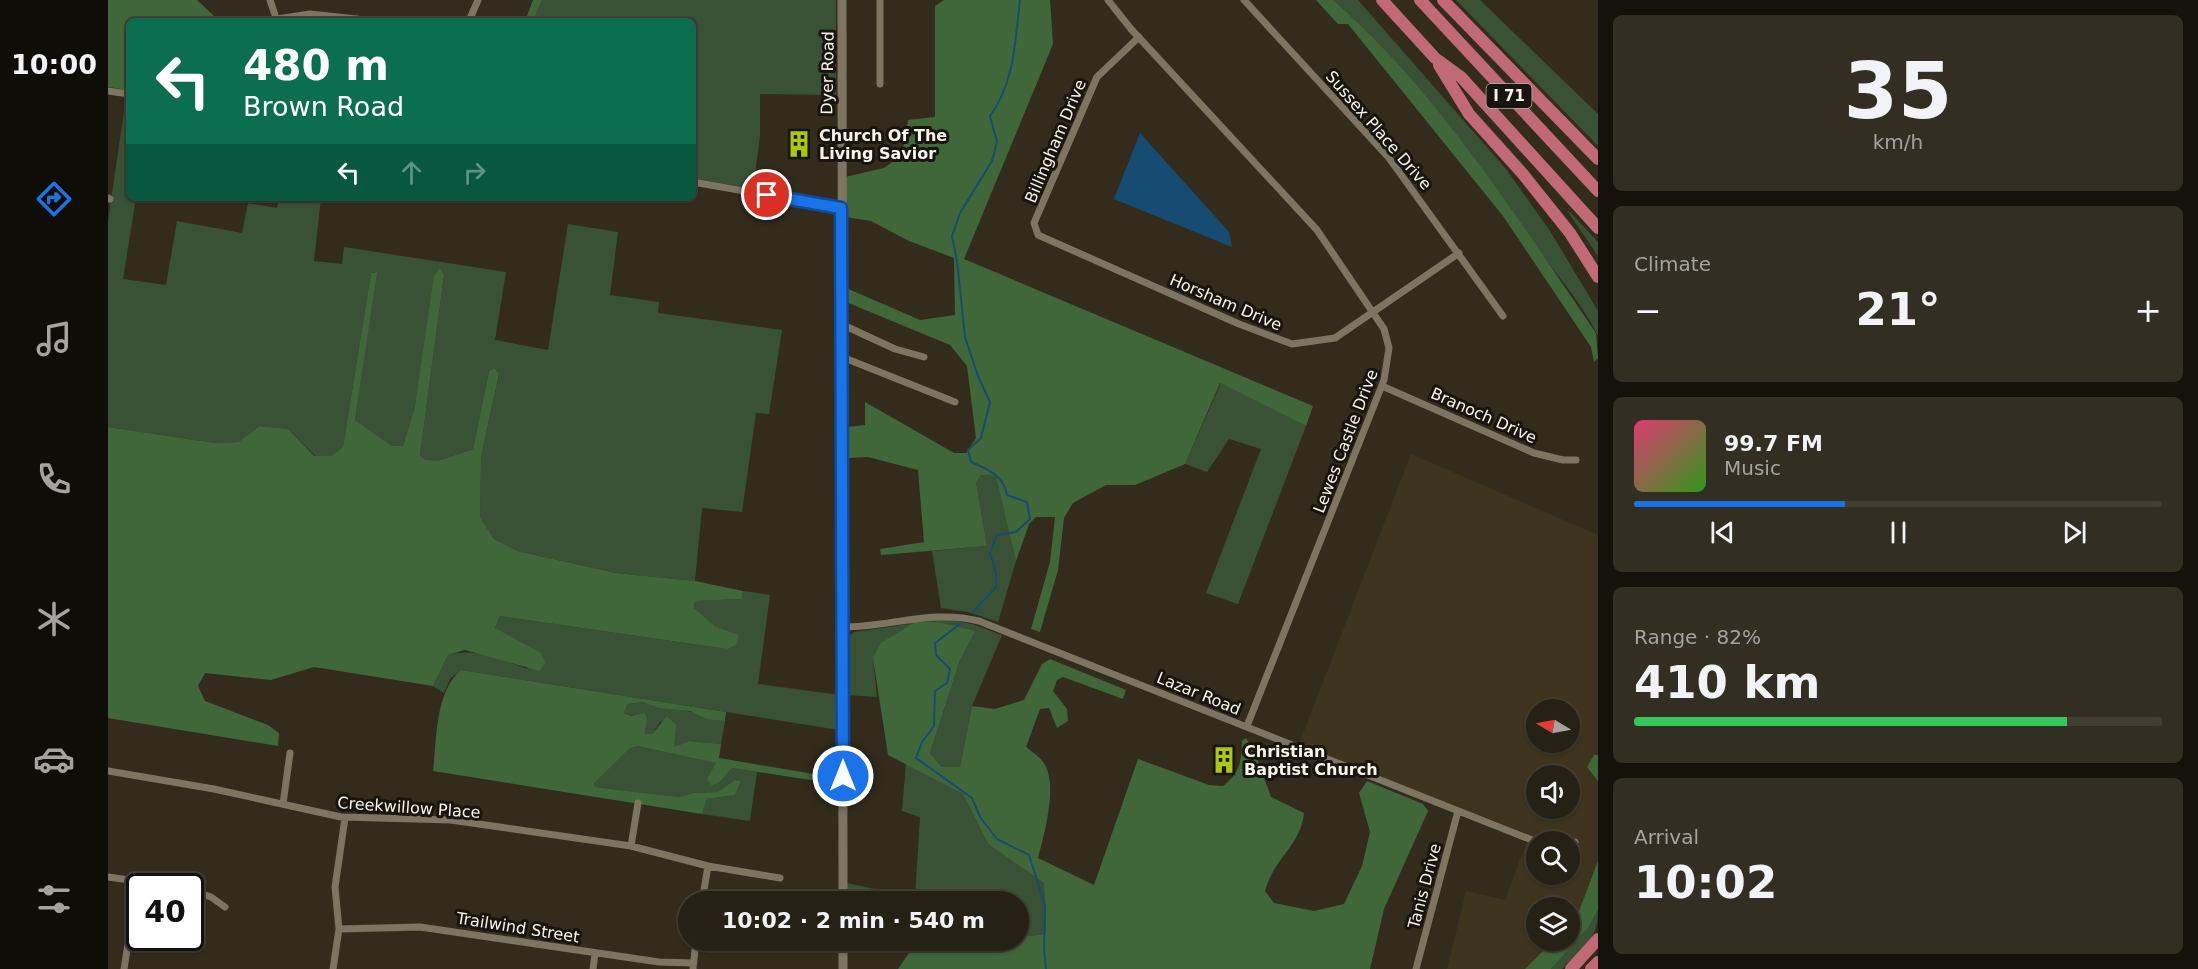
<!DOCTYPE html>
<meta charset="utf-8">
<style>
body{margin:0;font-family:"DejaVu Sans",sans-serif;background:#322e22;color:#f1f3f6;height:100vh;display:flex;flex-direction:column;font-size:22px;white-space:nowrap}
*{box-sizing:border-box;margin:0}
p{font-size:20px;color:#a4a3a0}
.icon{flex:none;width:33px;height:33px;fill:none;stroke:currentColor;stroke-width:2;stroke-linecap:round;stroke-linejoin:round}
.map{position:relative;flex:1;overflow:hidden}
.details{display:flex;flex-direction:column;gap:15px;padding:15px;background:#15120c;width:600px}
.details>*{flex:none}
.hud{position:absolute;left:18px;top:18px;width:570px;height:183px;border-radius:9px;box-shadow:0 2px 4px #0004,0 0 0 2px #423e34;background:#0b6e4f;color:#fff;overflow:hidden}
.needle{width:39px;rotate:280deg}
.tools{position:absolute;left:1418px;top:699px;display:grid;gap:12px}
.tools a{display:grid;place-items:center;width:54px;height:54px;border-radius:50%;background:#262115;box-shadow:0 2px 4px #0004,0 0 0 2px #423e34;font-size:30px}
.speed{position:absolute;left:18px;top:873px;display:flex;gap:12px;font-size:30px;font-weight:700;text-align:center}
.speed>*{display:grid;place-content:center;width:78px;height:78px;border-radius:50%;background:#262115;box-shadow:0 2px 4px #0004,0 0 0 2px #423e34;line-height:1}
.speed .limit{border:3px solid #111;border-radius:9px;background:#fff;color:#111}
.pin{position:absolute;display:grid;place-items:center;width:51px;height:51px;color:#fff;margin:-26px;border:3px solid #fff;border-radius:50%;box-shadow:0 2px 6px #0007}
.me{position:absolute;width:66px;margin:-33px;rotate:0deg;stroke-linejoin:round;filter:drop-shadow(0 0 4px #0008)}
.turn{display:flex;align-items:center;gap:21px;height:126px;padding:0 18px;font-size:27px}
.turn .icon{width:78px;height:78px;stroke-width:2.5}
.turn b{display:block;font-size:42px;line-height:51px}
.lanes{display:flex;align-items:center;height:57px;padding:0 18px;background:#0003;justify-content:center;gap:30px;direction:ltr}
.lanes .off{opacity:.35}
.big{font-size:45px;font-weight:700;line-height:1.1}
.details .widget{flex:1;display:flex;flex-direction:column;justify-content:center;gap:9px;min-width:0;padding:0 21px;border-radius:9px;background:#322e22}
.details .dial{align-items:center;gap:0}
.dial b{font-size:78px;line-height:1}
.song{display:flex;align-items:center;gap:18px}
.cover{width:72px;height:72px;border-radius:9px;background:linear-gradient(135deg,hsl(340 70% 55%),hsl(110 70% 35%))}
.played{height:6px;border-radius:3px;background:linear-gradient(90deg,#1a73e8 40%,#423e34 40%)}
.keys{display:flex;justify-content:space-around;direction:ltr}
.heat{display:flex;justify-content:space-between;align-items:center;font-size:33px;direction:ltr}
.charge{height:9px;border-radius:4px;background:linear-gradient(90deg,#34c759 82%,#423e34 0)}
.trip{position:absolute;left:570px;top:891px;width:351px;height:60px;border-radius:30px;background:#262115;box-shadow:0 2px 4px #0004,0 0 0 2px #423e34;font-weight:700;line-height:60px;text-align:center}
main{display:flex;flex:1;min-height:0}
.menu{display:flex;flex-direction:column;width:108px;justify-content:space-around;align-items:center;background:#0f0d08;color:#a4a3a0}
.menu .icon{width:42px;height:42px}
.menu .selected{color:#1a73e8}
.menu b{font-size:27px;color:#f1f3f6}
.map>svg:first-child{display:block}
</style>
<main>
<nav class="menu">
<b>10:00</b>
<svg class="icon selected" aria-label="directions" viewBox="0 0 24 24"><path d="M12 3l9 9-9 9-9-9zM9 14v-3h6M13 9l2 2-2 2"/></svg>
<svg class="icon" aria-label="music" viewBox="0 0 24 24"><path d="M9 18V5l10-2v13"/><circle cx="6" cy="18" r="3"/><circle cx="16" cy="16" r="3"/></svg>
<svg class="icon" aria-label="phone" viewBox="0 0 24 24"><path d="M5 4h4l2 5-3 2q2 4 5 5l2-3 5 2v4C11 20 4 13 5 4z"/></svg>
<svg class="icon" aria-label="climate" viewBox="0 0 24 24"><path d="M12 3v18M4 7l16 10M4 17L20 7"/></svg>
<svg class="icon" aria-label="car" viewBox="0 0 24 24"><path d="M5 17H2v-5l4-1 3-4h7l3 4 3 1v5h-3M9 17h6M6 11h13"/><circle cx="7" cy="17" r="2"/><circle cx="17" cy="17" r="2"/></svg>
<svg class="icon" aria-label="filters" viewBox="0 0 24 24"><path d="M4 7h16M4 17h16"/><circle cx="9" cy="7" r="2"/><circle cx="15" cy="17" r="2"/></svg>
</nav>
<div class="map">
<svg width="1490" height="969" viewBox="0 0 1490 969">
<rect width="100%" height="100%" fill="#332c1c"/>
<path fill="#3e341d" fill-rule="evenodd" d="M1303 454 1490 535V755H1486L1490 781V861L1471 911 1461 922V908H1428V940L1445 941 1417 969H1339L1358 891 1397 900 1421 835 1191 744ZM1428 710H1461V742H1428ZM1428 776H1461V808H1428ZM1428 842H1461V874H1428Z"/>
<path fill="#395235" d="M434 0H728V95L652 94V136L645 189 585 178V21H425Z
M1225 0H1250L1398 169 1442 231 1490 311V336C1477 307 1445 270 1425 243 1364 158 1305 69 1225 0Z
M1348 0H1372L1490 114V146Z
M18 98 21 99V198H28L15 279 58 285 69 221 134 233 140 203 169 208 171 198H213L206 261 234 264 236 247 398 272 387 340 440 350 460 224 510 232 502 295 551 302 550 313 674 330 661 414 648 413 634 512 594 508 587 581 508 573 409 551 386 539 372 517 373 457 391 375 386 368 381 371 365 449 330 461H317L312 455 336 275 332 268 307 406 295 446H284L247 420 268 272 263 273 235 447 223 456H207L180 429 153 426 132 442 107 443 0 427V221Z
M1461 211 1490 242V256L1460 212Z
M1113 383 1198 426 1130 604 1098 593 1153 449 1121 439 1099 472 1077 464Z
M873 475 889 476 908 561 890 622 860 612 833 608 824 551 879 546 868 482Z
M635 591 662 595 650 684 732 695 731 730 353 670 342 679 336 693 325 686 340 655C368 647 393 659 420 669L394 633 387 628 392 616 619 649 631 635 607 626 586 608 587 601 634 599Z
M835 619 864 624 894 635 864 706 852 767H834L822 753 852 660 866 631 765 658 769 697 738 695 740 637 746 632Z
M534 702C550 707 564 707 580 711 593 714 603 719 617 721L613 744 581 741 566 747 553 721 544 734H537L539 720 516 713 519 704Z
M529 746 609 763 611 783 624 768 649 772 642 821 594 814 599 799 627 795 633 781 627 780 609 792 585 793 571 797 487 787 486 782 521 749Z
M798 763 855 794 880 844 936 883 938 934 920 936 911 933 910 902H739V883L807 898 812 817 794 811Z
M1490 910C1490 940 1474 949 1454 969H1443L1480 928Z"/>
<path fill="#406739" d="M0 0H89L105 15 107 21H21V90L0 87Z
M425 0H434L425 21H417Z
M836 0H942L945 44 856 259 1205 406 1198 426 1112 383 1077 464 1027 485H998L965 503 956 518 950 570 932 632 923 629 942 562 947 517H928L921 524 908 561 888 476 873 475 868 482 879 546 773 555 772 549 816 542 810 470 760 457 739 458V427L757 425V402L846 453H858L868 438 859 366 842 345 738 302V288L812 320 847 315 846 258 801 241 763 221 738 217 737 177 776 168 794 155 800 120 827 117V6Z
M1208 0H1225C1327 88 1412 222 1488 333L1490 358 1486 362 1483 347 1395 216 1240 24H1230Z
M332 268 336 275 312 455 317 460 330 461 365 449 381 371 386 368 391 374 373 457 372 517 386 539 409 551 508 573 587 581 635 591 634 599 587 601 586 608 607 626 631 635 628 645 619 649 392 616 387 628 433 653 437 663 432 671 357 650 340 655 325 686 206 667 163 680 97 673 90 686 97 701 160 725 171 733 170 746 0 718V427L107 443 131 442 152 426 180 429 206 456H223L235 447 263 273 269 272 247 420 284 446H295L307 406 326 276Z
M809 621 834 623 867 631 852 660 822 753 834 767H852L864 706 887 709 916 700 934 664 942 659 1018 690 1015 699 955 677 949 680 945 691 959 709 960 721 949 728 941 708 932 709 918 747C923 751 931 756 935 762 951 782 936 835 930 858L986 885 1030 759 1101 785 1115 786C1131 774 1134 761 1134 741L1138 738 1146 750 1163 797 1196 813C1193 845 1166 858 1157 891L1166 903 1206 911 1236 904 1254 866 1262 832 1251 793 1259 781 1315 804 1320 811 1276 909 1262 969H790L803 950 802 941 910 940 911 933 920 936 938 934 936 883 880 844 855 794 780 755 765 658 773 643Z
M353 670 618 712 617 721 599 719 582 711 552 708 534 702 519 704 516 713 524 716 537 713 539 720 537 734H544L559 716 568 725 566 747 581 741 613 744 611 758 723 777 722 783 624 768 611 783 603 785 599 779 608 763 529 746 521 749 486 783 487 787 571 797 585 793 609 792 627 780 633 781 627 795 599 799 594 814 325 771C329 738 327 692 353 670Z
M1486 755H1490V781L1479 767Z
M1490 861V910L1480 928 1443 969H1417L1445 941 1461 940V922L1471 911Z"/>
<path fill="#164c72" d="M1032 133 1121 232 1124 247 1006 199Z"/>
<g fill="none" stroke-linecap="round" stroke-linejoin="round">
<path stroke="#164c72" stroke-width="2" d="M864 613 888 587V573L882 553 889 535 908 532 922 519 919 502 899 495C896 476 880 469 863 462L860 450 873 438 882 402 870 376 857 337 849 261 844 236 852 213 884 161 889 142 882 116C907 82 907 40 912 0
M852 624 827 643 828 655 842 669 839 683 827 691 826 726 814 742 808 758 864 798 872 817 889 839 921 855 937 905 936 948 938 969"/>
<path stroke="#7d7562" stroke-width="7" d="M162 0 169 21
M772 0V84
M1000 0 1023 29 1209 230 1276 329 1281 348 1276 380 1139 726
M1136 0 1281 158 1395 316
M169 19 202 14 249 19
M361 21 370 0
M1031 37 989 77 926 223 930 235 1131 324 1184 344 1227 338 1351 253
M0 91 21 94
M585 182 733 208
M0 198 2 199
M733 324 787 349 816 357
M734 357 847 402
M1274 386 1426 453 1455 460H1468
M735 627C782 627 825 609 871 621L1429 842
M0 771 106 789 233 817 343 820 523 846 600 866 672 878
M175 804 182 753
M1461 844 1467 842
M523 846 530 803
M0 877 63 886
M82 890 103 897 117 907
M594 902 600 866
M231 929 312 927 551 962 585 963
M16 969 30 881
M225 969 231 929 227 887 237 818
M485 969 487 953
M585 969 588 940
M1308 969 1350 811"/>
<path stroke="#7d7562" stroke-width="9" d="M734 0 735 902
M735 969V940"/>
<path stroke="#c16977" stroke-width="12" d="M1274 0 1327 58 1353 77 1490 228
M1312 0 1490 191
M1335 0 1490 159
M1331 65 1361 114 1414 173 1462 233 1490 277
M1463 969 1490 939
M1483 969 1490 962"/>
</g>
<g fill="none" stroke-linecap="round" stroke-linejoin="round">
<defs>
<path id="route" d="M659 195 733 208 735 776"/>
</defs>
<use href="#route" stroke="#114b97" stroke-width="15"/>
<use href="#route" stroke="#1a73e8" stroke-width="10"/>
</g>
<defs>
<symbol id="building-bare" viewBox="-9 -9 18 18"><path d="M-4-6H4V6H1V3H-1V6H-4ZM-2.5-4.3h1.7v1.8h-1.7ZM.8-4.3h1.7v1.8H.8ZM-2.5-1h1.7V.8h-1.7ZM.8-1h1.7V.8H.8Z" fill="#adc610" stroke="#18150e" stroke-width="2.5" paint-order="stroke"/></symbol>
</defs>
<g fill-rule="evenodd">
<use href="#building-bare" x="672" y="125" width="38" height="38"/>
<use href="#building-bare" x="1097" y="741" width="38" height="38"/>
</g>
<g text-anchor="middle" stroke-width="6" stroke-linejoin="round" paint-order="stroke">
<rect fill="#18150e" stroke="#b6b1a8" stroke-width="1.5" x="1378.5" y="84" width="45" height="24" rx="4.5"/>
<g font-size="15" font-weight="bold" fill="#f9f4ea">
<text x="1401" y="101">I 71</text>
</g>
<g font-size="16" fill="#f9f4ea" stroke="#18150e">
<text transform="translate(719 73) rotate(-89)" y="6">Dyer Road</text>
<text transform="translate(1271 130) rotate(49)" y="6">Sussex Place Drive</text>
<text transform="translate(947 141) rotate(-67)" y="6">Billingham Drive</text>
<text transform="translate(1118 302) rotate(23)" y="6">Horsham Drive</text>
<text transform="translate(1376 415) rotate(24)" y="6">Branoch Drive</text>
<text transform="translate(1237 441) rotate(-69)" y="6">Lewes Castle Drive</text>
<text transform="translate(1091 693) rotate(22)" y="6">Lazar Road</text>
<text transform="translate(301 807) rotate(4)" y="6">Creekwillow Place</text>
<text transform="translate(1316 886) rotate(-75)" y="6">Tanis Drive</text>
<text transform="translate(410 927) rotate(9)" y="6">Trailwind Street</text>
</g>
<g font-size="16" font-weight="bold" fill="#f9f4ea" stroke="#18150e" text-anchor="start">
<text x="711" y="141">Church Of The<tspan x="711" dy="18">Living Savior</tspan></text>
<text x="1136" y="757">Christian<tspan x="1136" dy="18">Baptist Church</tspan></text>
</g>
</g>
</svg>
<div class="tools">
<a><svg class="needle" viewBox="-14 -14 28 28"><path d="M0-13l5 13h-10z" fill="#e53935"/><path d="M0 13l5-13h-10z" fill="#a4a3a0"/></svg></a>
<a><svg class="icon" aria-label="sound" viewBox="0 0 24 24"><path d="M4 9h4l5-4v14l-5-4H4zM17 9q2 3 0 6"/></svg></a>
<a><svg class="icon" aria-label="search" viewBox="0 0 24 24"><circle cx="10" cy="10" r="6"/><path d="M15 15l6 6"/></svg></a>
<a><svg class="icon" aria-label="layers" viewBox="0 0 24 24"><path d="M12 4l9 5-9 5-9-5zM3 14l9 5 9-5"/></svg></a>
</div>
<div class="speed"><div class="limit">40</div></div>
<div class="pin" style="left:659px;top:195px;background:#d93025"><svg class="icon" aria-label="arrive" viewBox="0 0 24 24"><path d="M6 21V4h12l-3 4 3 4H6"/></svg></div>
<svg class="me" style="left:735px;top:776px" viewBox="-20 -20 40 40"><circle r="17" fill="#1a73e8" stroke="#fff" stroke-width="3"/><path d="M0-11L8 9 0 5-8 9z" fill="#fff"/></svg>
<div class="trip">10:02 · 2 min · 540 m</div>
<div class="hud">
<div class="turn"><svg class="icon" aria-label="left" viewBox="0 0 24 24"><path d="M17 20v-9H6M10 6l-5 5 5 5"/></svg><div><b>480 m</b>Brown Road</div></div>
<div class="lanes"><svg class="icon" aria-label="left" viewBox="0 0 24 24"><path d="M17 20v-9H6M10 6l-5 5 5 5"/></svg><svg class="icon off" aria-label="ahead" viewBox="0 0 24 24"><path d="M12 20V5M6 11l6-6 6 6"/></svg><svg class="icon off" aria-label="right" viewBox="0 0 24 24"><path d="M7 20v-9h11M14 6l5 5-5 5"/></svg></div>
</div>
</div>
<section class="details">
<div class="widget dial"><b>35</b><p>km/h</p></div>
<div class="widget"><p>Climate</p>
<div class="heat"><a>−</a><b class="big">21°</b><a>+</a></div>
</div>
<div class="widget">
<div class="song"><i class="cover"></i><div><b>99.7 FM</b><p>Music</p></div></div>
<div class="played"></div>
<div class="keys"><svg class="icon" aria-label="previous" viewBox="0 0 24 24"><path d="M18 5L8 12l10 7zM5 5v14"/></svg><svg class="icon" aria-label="pause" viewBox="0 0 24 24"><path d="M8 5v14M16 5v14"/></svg><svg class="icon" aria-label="next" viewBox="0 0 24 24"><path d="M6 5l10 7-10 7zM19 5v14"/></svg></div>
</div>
<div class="widget"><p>Range · 82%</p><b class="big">410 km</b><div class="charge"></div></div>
<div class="widget"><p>Arrival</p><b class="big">10:02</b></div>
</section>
</main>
